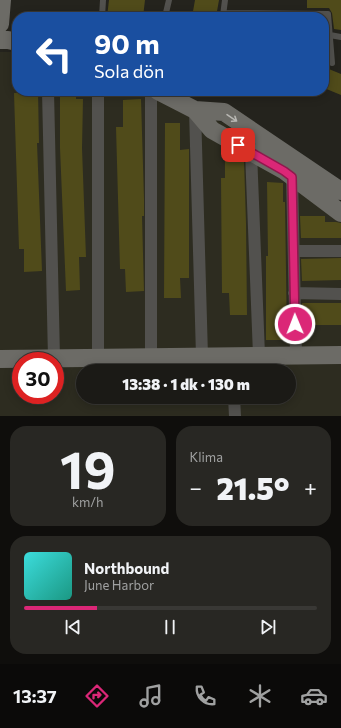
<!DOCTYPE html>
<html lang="tr">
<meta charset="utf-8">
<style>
body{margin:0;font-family:Commissioner,sans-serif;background:#282723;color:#f1f3f6;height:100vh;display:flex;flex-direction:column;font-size:15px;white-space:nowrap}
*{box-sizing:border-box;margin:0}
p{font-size:13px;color:#a0a1a1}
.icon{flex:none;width:22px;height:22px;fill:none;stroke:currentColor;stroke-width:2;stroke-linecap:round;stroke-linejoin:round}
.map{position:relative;height:416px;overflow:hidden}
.details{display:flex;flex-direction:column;gap:10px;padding:10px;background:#0f0e0c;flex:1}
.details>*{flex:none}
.guide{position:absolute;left:12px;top:12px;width:317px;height:84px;border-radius:16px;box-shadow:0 2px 10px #0003,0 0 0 1px #393835;background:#1a4fa0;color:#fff;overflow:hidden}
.speed{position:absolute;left:12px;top:352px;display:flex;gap:8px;font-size:20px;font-weight:700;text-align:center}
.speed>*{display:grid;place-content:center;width:52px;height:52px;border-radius:50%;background:#1b1a16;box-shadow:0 2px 10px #0003,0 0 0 1px #393835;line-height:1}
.speed .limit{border:6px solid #d22;background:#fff;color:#111}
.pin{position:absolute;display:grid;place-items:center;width:34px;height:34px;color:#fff;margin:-17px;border-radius:8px;box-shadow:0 2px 6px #0006}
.me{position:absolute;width:44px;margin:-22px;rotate:359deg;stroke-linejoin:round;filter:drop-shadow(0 0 3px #0008)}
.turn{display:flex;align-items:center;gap:14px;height:84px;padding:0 16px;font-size:18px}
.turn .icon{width:52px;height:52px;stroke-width:2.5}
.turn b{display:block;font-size:28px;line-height:34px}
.big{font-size:30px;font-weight:800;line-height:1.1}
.details .card{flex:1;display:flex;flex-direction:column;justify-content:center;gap:6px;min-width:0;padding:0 14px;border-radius:16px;background:#282723}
.details .dial{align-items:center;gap:0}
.dial b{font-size:52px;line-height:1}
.song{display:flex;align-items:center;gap:12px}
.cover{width:48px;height:48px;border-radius:6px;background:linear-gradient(135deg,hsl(180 70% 55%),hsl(170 70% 35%))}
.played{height:4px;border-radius:2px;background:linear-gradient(90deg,#db2777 25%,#393835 25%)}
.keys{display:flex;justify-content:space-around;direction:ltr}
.heat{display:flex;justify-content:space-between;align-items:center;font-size:22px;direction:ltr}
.details .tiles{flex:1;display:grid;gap:10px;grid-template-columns:1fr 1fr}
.card:last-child{grid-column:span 2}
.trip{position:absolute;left:76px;top:364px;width:220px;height:40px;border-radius:20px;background:#1b1a16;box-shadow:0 2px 10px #0003,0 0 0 1px #393835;font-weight:800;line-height:40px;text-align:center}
.tabs{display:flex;height:64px;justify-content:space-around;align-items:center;background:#0b0a09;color:#a0a1a1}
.tabs .icon{width:28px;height:28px}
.tabs .on{color:#db2777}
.tabs b{font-size:18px;color:#f1f3f6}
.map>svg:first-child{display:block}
</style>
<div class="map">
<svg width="341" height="416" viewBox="0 0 341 416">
<rect width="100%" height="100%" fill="#24231d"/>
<path fill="#2d2c20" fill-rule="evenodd" d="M0 52H17V91H135L224 123 341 202V416H0ZM21 361H55V395H21ZM83 371H289V397H83Z"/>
<path fill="#504b1a" d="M109 0H145L143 17H107Z
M195 0H219L216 17H192Z
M307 0H341V30L334 29 332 13 329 8H307Z
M324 67 341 74V95L324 88Z
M19 91H38L39 143H37L42 271 24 272V249H19L14 93H19Z
M60 91H76V99H83L82 148 86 257H79L80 290 66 291 60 148Z
M141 99 144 199V216H142L144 291 126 292 125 269H120L116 127H123V100Z
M165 123H180V150L189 149V278H180L181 298H164Z
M225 157H239L244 160 246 223 247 315H230L229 293H222L221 178H225Z
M267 182 283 183V202H285L287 340H266V256H268Z
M300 216H325V222H336L341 223V238H301Z
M341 258V280L302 281 301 259Z
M302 303H341V325H303Z"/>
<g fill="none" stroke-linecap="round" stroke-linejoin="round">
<path stroke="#52514e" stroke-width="6" d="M223 13 328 14 332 63 324 60
M223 16 225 0
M102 17 103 0
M165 17 169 0
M330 35 341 37"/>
<path stroke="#52514e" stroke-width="12" d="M48 91 54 358
M98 91V357
M195 110 202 356
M251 152 259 355
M292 177 296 355
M294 251H341
M294 293 341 294
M230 356 231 371
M151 357V91
M234 397 235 416"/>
<path stroke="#6c6b66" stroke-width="18" d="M0 24 2 0
M0 40H8L17 42
M158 91 195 110 224 112 341 191
M195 110 212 130 285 171 341 213
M0 359 341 355"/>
</g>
<defs><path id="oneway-shaft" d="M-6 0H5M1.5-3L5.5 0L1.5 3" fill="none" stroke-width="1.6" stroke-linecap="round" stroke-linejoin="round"/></defs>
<use stroke="#b8b7b3" href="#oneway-shaft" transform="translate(232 118) rotate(34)"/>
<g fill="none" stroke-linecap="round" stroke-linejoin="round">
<defs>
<path id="route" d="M238 145 284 171 292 177 295 324"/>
</defs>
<use href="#route" stroke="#8e194d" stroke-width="10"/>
<use href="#route" stroke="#db2777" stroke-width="7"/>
</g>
</svg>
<div class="speed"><div class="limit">30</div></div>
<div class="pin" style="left:238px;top:145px;background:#d93025"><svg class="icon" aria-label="arrive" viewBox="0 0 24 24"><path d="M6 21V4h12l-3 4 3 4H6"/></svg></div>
<svg class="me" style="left:295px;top:324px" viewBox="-20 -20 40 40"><circle r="17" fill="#db2777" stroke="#fff" stroke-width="3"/><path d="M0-11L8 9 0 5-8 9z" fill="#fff"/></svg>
<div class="trip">13:38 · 1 dk · 130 m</div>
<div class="guide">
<div class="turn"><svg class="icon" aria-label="left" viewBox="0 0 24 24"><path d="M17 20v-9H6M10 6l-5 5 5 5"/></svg><div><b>90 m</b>Sola dön</div></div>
</div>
</div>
<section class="details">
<div class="tiles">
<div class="card dial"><b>19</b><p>km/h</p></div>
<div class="card"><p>Klima</p>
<div class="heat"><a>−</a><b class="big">21.5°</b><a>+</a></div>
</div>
<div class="card">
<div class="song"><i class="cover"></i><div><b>Northbound</b><p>June Harbor</p></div></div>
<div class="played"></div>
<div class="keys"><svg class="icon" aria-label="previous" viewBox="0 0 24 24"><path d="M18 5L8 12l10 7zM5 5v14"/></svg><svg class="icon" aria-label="pause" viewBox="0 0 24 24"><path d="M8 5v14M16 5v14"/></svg><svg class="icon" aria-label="next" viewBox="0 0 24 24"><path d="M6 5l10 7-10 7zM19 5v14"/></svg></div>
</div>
</div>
</section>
<nav class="tabs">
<b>13:37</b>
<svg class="icon on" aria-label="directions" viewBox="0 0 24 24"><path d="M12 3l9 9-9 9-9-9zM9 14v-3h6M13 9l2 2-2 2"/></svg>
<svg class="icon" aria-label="music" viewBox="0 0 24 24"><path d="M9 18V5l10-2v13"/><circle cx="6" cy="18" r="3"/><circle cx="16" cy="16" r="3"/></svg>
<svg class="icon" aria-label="phone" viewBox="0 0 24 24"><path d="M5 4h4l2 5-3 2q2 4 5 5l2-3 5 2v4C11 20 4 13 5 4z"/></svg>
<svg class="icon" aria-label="climate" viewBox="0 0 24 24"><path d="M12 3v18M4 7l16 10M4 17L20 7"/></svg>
<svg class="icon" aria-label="car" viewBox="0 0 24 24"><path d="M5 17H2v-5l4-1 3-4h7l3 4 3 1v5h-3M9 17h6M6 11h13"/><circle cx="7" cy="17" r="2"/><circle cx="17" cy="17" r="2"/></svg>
</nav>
